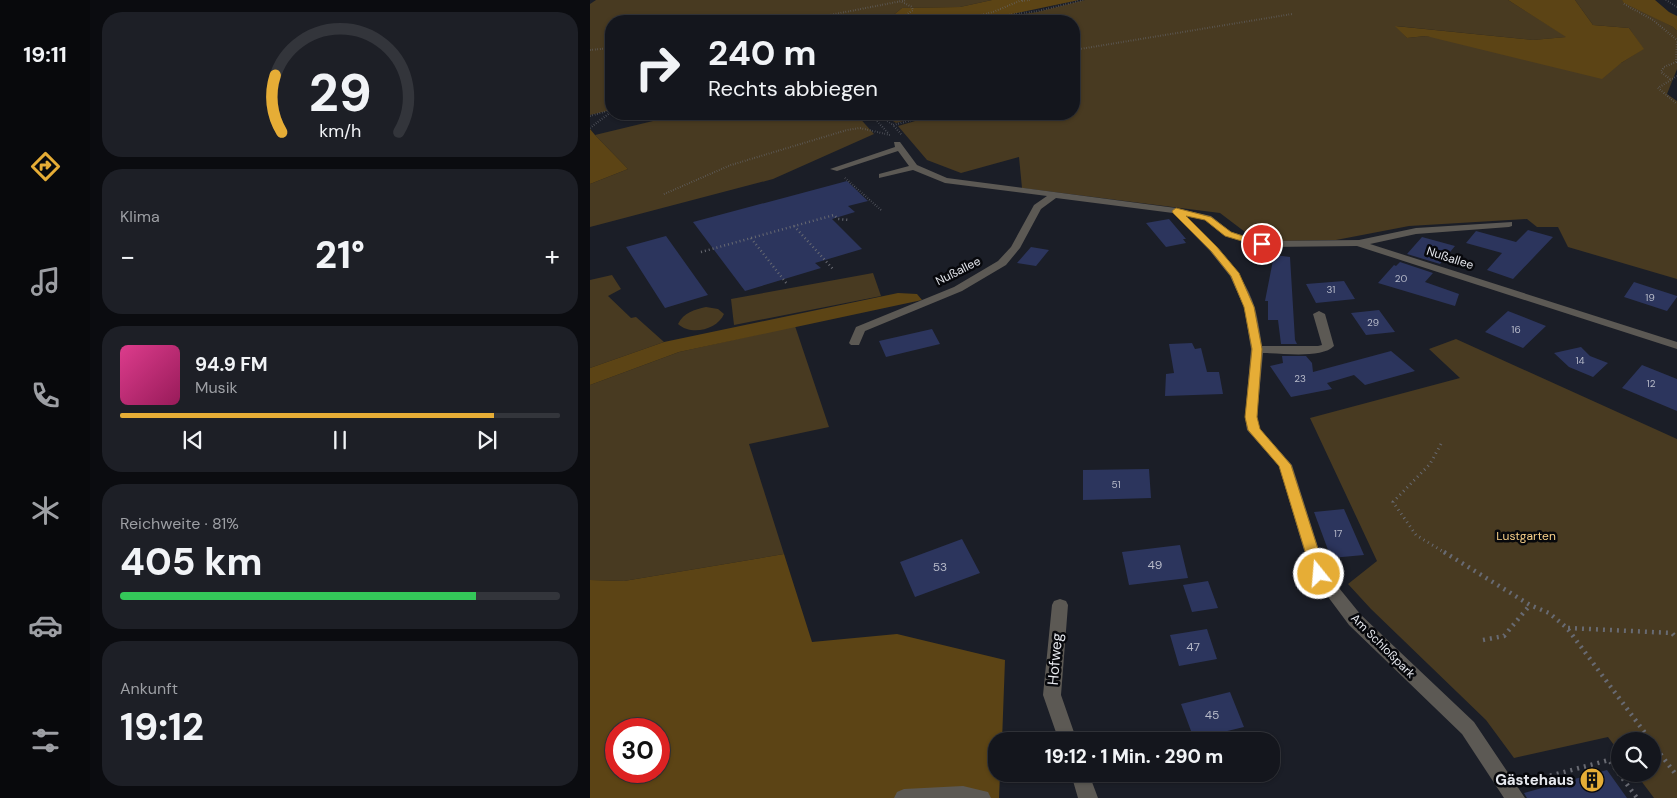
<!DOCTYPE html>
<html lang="de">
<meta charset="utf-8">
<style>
body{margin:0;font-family:"DM Sans",sans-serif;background:#1d1f26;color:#f1f3f6;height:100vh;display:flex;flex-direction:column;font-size:19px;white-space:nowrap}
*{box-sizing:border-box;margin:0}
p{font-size:16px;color:#9d9fa4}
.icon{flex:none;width:28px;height:28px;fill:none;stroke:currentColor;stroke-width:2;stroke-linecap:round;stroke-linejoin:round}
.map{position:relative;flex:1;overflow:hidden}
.panel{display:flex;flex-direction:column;gap:12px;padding:12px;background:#0b0c10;width:500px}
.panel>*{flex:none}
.top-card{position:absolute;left:15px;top:15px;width:475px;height:105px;border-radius:20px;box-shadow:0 1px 4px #0004,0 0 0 1px #33353b;background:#14161d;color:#f1f3f6;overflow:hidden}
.buttons{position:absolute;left:1021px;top:732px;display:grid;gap:10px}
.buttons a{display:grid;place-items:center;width:50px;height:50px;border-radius:50%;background:#14161d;box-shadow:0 1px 4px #0004,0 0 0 1px #33353b;font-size:25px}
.speed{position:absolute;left:15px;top:718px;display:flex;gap:10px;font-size:25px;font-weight:700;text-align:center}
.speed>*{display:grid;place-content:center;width:65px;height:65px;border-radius:50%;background:#14161d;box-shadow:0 1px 4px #0004,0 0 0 1px #33353b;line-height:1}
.speed .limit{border:8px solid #d22;background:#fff;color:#111}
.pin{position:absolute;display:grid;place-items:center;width:42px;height:42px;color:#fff;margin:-21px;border:2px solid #fff;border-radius:50%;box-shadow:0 1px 5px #0007}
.me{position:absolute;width:55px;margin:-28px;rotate:343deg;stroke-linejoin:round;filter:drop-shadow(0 0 4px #0008)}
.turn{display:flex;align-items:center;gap:18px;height:105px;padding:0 20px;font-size:22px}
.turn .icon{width:65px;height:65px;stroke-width:2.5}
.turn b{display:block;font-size:35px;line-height:42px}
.big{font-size:38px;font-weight:800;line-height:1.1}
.panel .tile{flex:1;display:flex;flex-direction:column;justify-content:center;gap:8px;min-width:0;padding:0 18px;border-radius:20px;background:#1d1f26}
.panel .dial{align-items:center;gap:0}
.dial svg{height:130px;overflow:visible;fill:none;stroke:#33353b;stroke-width:7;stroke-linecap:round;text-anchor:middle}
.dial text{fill:#f1f3f6;stroke:none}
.song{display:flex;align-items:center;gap:15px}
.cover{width:60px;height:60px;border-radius:8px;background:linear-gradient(135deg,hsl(330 70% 55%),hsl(330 70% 35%))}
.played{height:5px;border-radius:2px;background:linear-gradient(90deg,#e6ad36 85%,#33353b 85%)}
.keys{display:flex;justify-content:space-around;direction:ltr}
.heat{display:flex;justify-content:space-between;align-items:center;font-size:28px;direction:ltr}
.charge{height:8px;border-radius:4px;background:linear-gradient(90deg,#34c759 81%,#33353b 0)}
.trip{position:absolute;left:398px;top:732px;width:292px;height:50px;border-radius:20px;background:#14161d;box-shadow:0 1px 4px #0004,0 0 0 1px #33353b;font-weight:800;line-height:50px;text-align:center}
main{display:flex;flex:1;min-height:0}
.dock{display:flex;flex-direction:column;width:90px;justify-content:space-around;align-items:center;background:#08090c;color:#9d9fa4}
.dock .icon{width:35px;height:35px}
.dock .on{color:#e6ad36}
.dock b{font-size:22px;color:#f1f3f6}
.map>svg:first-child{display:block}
</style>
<main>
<nav class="dock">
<b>19:11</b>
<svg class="icon on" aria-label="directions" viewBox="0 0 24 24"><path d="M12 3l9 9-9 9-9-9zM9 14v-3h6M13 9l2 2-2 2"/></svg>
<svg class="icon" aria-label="music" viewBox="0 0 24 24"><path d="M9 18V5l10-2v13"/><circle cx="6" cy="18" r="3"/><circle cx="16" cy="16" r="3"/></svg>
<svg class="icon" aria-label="phone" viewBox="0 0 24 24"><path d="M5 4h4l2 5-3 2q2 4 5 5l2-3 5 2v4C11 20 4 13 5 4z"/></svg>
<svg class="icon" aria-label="climate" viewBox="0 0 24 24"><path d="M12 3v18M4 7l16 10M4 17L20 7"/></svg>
<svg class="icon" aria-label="car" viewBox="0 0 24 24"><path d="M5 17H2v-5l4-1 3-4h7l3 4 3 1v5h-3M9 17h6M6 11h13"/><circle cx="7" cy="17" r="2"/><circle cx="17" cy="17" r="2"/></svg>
<svg class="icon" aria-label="filters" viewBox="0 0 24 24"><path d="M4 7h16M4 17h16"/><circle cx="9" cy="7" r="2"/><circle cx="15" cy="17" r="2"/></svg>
</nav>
<section class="panel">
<div class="tile dial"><svg viewBox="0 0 100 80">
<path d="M14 69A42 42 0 1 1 86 69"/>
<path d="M14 69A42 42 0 0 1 10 34" stroke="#e6ad36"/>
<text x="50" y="56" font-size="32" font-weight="700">29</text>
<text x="50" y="72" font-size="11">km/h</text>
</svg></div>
<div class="tile"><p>Klima</p>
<div class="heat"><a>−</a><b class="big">21°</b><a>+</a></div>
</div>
<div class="tile">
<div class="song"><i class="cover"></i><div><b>94.9 FM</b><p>Musik</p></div></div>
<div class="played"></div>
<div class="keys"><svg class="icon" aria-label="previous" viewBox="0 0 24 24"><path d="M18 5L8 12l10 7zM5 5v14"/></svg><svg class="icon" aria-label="pause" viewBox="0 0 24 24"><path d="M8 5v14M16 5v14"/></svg><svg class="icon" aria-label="next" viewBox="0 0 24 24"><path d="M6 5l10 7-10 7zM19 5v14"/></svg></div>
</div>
<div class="tile"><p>Reichweite · 81%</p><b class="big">405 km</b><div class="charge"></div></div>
<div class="tile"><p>Ankunft</p><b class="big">19:12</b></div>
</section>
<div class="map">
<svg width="1087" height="798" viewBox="0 0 1087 798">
<rect width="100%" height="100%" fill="#1b1e27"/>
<path fill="#483a21" d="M6 0H402L370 7 312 8 296 21H21V110L0 115V4Z
M495 0H918L977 37 943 40 806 26 817 38 836 36 1031 63 1053 49 1039 28 1003 25 985 0H1032L1083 27 1087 31V69L1077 94 1087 101V279L978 247 968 227H947L937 219 819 226 746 240 687 241 685 237 659 235 630 213 432 188 429 157 371 173 337 160 308 126 349 114H484V21H384L447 12Z
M92 114H266L284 134 183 179 0 227V184L38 169 5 135Z
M292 114H341L306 123Z
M283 273 291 296 144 325 141 299Z
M22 275 31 289 18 296 41 318 46 317 74 342 0 368V280Z
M116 307 128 309 134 314C127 330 101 336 88 324 94 312 104 310 116 307Z
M205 326 239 427 159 444 194 554 34 581 0 580V385L89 352Z
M866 339 1087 439V798H1064L1046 774H1062V741H1030V753L1018 737 924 758 896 720 781 609 758 584 787 561 720 418 870 378 839 349Z"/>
<path fill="#5c4415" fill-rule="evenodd" d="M402 0H489L403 18 368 21H296L312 8 370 7Z
M918 0H985L1003 25 1039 28 1054 49 1031 63 1012 79 836 36 817 38 805 26 943 40 976 37Z
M1032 0H1065L1079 12 1087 16V31L1083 27 1034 3Z
M0 129 5 135 38 169 0 184Z
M308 293 327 294 332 300 89 352 0 385V368L74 342Z
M194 554 222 642 307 634 415 660 412 741H406V774H410L409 798H0V580L34 581ZM26 729H69V771H26Z"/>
<path fill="#2c355d" d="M257 181 278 201 258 206 265 212 242 219 272 249 225 263 231 268 155 291 103 222Z
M579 219 596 239H593L596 243 576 247 556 223Z
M938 230 963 237 923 279 897 270 912 253 876 243 886 231 926 242Z
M76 236 118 295 75 308 36 247Z
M832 237 865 246 850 264 817 254Z
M441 247 459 250 446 266 427 263Z
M684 255 700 257 705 340 707 344H691L688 320H678V301H675Z
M810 262 843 273 835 282 869 294 865 306 788 283 804 265 806 266Z
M754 281 765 299 726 303 716 284Z
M1044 282 1087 296V297L1077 311 1034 297Z
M789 310 805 332 776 335 761 313Z
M918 311 956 326 933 348 895 332Z
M342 329 350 344 296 357 289 341Z
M602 343 605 349 611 348 617 372H629L633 394 575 396 576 374 584 373 579 344Z
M991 347 1000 356 1018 363 1003 377 979 367 964 353Z
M801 351 825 371 775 385 764 375 737 383 742 389 701 397 680 366 693 363 692 356H716L722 363 723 372Z
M1052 365 1087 379V411L1032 388Z
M559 469 561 498 493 500V470Z
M754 509 774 555 741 558 724 512Z
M372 539 390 573 325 597 310 562Z
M590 545 598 578 539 585 532 552Z
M618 581 628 608 602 612 593 585Z
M617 629 627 659 589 666 580 635Z
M640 692 654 727 604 739 591 704Z
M1017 770 1037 798H937L934 793Z"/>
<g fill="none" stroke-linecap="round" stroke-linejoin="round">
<path stroke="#686a72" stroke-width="2" stroke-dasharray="0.5 2" stroke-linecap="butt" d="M1076 0 1087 7
M432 1 440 0
M312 2 322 7 323 10 313 17 314 21
M1034 4 1063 20 1087 40
M209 21 317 0
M367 21 403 12 432 0
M372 21 448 11 493 0
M0 50 21 48
M484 50 702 14
M1087 76 1068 88 1087 104
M1080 79 1071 72 1074 67 1086 62 1087 40
M277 114 285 119 299 134
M287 114 303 125
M0 116 21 110
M0 128 21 112
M311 134 303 125 347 114
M255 178 291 210
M74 194 141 165 257 130 270 128 300 135"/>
<path stroke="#686a72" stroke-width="2.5" stroke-dasharray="1 3" stroke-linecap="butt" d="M204 226 243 269
M161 238 197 284
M111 252 244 215 248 219 259 220"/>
<path stroke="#686a72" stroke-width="3" stroke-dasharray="1 4" stroke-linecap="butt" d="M851 444 840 464 803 502 826 535 857 554"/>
<path stroke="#686a72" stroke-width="4.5" stroke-dasharray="2 5" stroke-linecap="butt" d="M854 552 940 605 959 613 977 628 1061 741
M978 628 1082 633 1087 639
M893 640 914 636 940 605
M1062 743 1087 776
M933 783 1019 760 1047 798"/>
<path fill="#5c5954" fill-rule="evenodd" d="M304 142H310L327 165 357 178 586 208 621 216 641 232 673 241 769 240 826 228 922 222V226L919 227 826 234 780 244 1087 342V349L767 246 672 247 635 236 615 220 596 216C624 243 653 270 665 308 668 320 670 333 672 346H728L732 345 723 314 729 311 735 314 744 346C732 359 690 353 673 353L667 417 670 429 702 465 736 572 771 615 884 722 935 798H914L872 734 759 625 721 574 689 466 657 430 655 417 661 349 654 307 640 276 620 251 583 213 466 198 451 209 430 248 416 265 372 291 275 331 269 345H261L259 343 266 327 364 287 408 261 421 247 444 205 457 196 355 183 323 170 289 178V174L319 166 308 151 247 171 240 169 305 147Z
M470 599 476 601 478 605 471 695 487 741H469L453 695 462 605 464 601Z
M481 774H499L508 798H488Z
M373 786 398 792 401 798H304L307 792 314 789Z"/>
</g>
<path fill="#e6ad36" stroke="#967023" d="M586 208 621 217 641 232 676 244 672 247 635 236 615 220 596 216 627 247 649 273 664 307 672 349 667 417 670 429 701 465 736 574 734 578 729 579 724 578 722 574 689 466 658 430 655 417 662 349 654 307 641 276 621 251 583 213 582 211Z"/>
<defs>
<symbol id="building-disc" viewBox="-11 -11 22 22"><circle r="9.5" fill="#e6ad36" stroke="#07080c"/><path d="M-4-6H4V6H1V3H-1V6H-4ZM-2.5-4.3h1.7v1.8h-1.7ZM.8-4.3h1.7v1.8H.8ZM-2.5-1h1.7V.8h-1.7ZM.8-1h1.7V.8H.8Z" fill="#111"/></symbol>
</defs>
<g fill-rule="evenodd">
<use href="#building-disc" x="988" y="766" width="28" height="28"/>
</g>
<g text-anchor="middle" stroke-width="5" stroke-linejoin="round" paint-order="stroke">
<g font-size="10" fill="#b7bac9">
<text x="811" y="282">20</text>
<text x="741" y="293">31</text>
<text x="1060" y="301">19</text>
<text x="783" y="326">29</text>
<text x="926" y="333">16</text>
<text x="990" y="364">14</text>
<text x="710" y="382">23</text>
<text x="1061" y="387">12</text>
<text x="526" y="488">51</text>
<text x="748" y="537">17</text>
</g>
<g font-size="12" fill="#e5e7ed" stroke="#07080c">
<text transform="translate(860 258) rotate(18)" y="4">Nußallee</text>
<text transform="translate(368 271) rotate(-27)" y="4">Nußallee</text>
<text transform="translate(793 646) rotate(45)" y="4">Am Schloßpark</text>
</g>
<g font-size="12" fill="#f8d089" stroke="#07080c">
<text x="936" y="540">Lustgarten</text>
</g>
<g font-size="12" fill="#b7bac9">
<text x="565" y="569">49</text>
<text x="350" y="571">53</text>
<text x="603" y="651">47</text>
<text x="622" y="719">45</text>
</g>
<g font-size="15" fill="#e5e7ed" stroke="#07080c">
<text transform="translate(465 659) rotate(-85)" y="5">Hofweg</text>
</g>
<g font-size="15" font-weight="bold" fill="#e5e7ed" stroke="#07080c" text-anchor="end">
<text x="984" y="785">Gästehaus</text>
</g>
</g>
</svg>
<div class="buttons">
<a><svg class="icon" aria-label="search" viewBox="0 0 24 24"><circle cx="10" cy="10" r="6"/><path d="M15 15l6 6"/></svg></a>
</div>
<div class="speed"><div class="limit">30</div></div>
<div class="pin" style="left:672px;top:244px;background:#d93025"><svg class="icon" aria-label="arrive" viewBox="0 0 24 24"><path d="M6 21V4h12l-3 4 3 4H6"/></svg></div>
<svg class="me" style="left:729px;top:574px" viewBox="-20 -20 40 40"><circle r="17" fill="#e6ad36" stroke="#fff" stroke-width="3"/><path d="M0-11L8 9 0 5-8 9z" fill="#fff"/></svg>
<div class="trip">19:12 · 1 Min. · 290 m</div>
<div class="top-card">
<div class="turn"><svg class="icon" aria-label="right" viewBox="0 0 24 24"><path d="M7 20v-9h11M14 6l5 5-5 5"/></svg><div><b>240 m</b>Rechts abbiegen</div></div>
</div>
</div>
</main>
